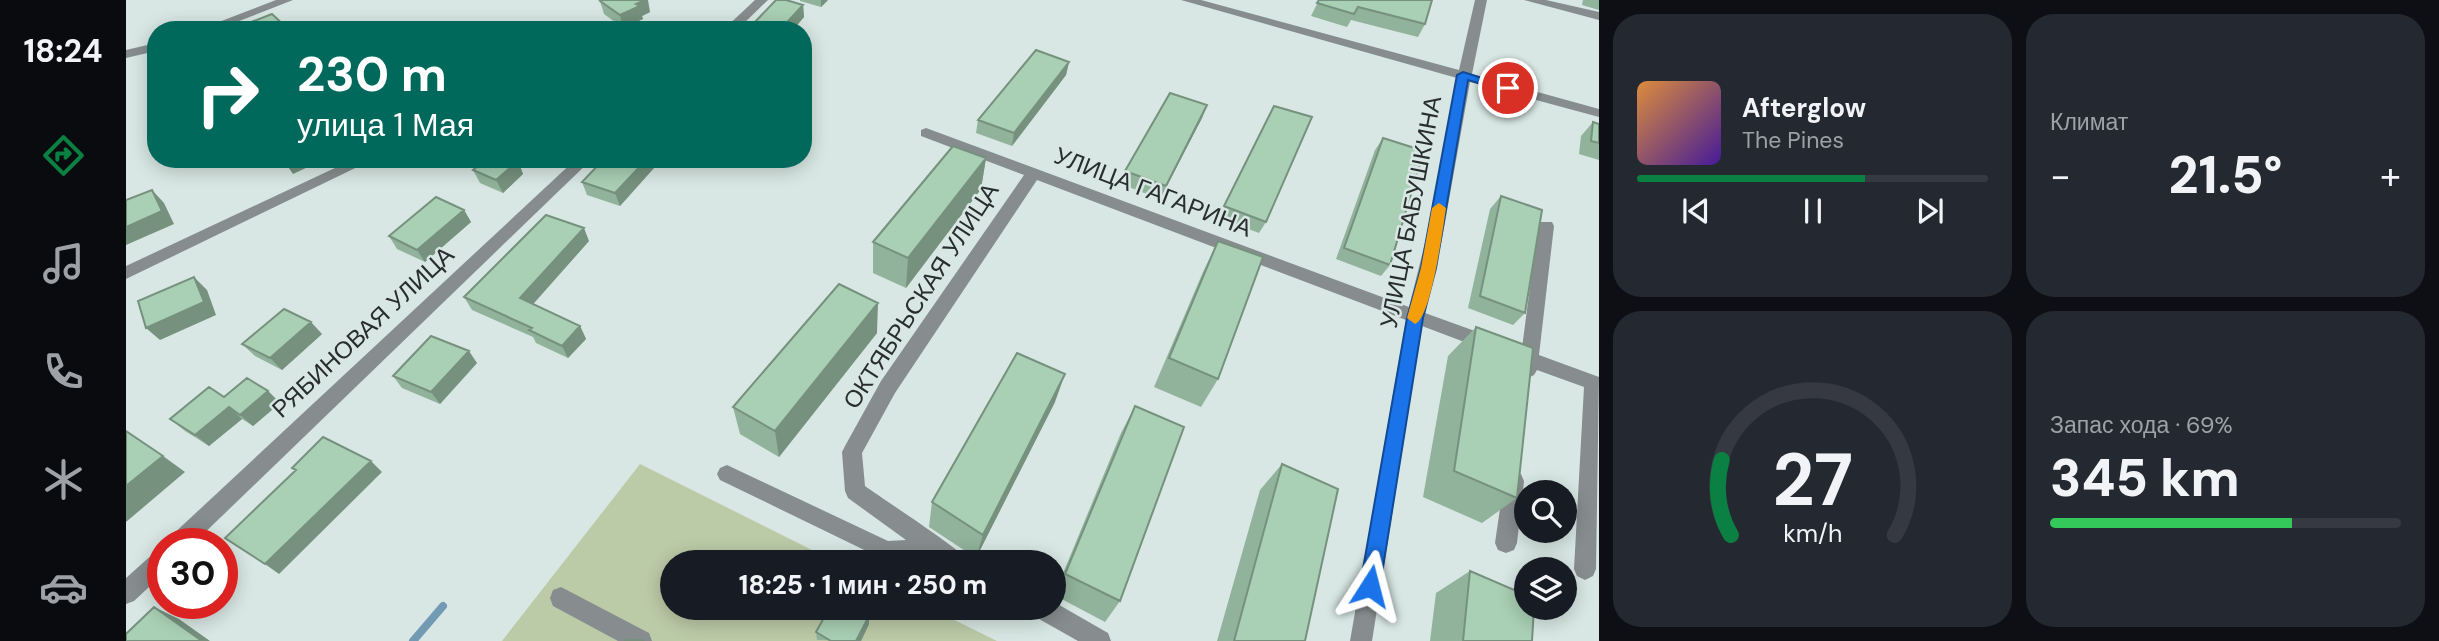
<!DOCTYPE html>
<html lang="ru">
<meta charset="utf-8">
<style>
body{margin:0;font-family:"DM Sans",sans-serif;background:#242831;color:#f1f3f6;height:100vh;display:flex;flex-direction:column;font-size:26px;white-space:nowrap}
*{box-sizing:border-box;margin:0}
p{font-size:23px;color:#9ea1a6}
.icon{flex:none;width:38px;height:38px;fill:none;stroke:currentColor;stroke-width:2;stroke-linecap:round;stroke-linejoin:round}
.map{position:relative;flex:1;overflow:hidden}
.panel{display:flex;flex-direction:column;gap:14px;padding:14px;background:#0d0f14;width:840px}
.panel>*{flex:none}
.top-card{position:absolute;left:21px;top:21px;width:665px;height:147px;border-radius:28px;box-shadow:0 4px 18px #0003;background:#00695c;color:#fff;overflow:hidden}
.controls{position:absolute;left:1388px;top:480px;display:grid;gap:14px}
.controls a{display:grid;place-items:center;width:63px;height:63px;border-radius:50%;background:#171b24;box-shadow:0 4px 18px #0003;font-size:35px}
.speed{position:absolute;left:21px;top:528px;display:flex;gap:14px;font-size:35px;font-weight:700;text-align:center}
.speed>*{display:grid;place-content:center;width:91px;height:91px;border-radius:50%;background:#171b24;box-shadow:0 4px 18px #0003;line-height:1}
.speed .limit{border:10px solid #d22;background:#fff;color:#111}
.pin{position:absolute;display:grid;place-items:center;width:60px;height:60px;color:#fff;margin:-30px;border:4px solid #fff;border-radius:50%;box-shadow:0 2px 7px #0007}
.me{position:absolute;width:77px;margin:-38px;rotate:9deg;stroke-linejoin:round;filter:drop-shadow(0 0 5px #0008)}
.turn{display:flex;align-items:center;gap:24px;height:147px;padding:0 35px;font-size:32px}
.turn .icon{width:91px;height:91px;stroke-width:2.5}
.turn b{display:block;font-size:49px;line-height:60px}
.big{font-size:52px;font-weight:800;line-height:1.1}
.panel .tile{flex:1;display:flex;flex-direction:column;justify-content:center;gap:10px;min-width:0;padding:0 24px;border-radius:28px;background:#242831}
.panel .dial{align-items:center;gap:0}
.dial svg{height:182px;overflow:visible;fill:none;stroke:#363941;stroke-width:7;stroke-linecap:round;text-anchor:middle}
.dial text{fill:#f1f3f6;stroke:none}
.song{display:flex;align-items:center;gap:21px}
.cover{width:84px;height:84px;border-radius:10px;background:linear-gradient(135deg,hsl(30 70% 55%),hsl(260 70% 35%))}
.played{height:7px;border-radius:4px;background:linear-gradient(90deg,#0b8043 65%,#363941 65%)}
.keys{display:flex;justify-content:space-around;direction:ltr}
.heat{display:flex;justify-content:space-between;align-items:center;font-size:38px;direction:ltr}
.charge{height:10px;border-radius:5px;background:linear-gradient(90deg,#34c759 69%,#363941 0)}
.panel .tiles{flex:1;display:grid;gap:14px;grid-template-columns:repeat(2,1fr)}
.trip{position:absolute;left:534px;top:550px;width:406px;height:70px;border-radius:35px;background:#171b24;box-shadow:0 4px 18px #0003;font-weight:800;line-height:70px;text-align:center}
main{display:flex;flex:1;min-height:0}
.tabs{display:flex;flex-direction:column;width:126px;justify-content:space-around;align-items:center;background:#090b0e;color:#9ea1a6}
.tabs .icon{width:49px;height:49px}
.tabs .current{color:#0b8043}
.tabs b{font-size:32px;color:#f1f3f6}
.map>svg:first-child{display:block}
</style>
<main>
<nav class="tabs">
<b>18:24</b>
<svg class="icon current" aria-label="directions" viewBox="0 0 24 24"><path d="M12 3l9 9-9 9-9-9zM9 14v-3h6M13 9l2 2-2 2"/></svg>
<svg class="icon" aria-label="music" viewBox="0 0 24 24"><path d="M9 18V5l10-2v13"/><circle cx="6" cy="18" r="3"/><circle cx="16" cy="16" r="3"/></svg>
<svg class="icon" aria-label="phone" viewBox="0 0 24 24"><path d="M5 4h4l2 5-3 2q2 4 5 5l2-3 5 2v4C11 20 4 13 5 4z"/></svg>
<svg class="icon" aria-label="climate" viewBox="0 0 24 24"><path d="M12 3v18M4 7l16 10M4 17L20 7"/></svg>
<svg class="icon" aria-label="car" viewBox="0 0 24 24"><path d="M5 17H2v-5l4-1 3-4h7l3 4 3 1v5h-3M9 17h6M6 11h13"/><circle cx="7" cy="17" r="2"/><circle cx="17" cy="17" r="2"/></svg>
</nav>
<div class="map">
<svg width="1473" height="641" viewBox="0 0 1473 641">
<rect width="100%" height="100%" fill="#d8e7e3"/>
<path fill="#bbcaa7" d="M514 464 710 562H546V607H802L871 641H376Z"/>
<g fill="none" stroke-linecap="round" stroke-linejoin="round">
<path stroke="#729ab2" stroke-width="8" d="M287 641 317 606"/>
<path fill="#878d8e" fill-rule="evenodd" d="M150 0H167L90 30H72Z
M629 0H642L611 30H597Z
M1055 0H1075L1333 70 1349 0H1361L1346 74 1473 109V117L1344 82 1316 239 1299 313 1396 348 1412 226 1414 222H1426L1428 226 1413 355 1473 377 1470 569 1467 576 1459 580 1451 576 1448 569 1458 387 1411 370 1408 375 1402 378 1396 375 1394 363 1296 326 1246 641H1224L1280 320 911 180 769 393 736 453 739 486C754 497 840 553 844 562H812L808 559 761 561 594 480 591 474 594 468 601 465 762 541 780 540 722 498 719 491 716 452 719 446 755 381 898 175 795 136V130L800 128 1283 307 1300 239 1331 78Z
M1398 0H1420L1473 12V20Z
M30 43V51L0 58V50Z
M228 159H248L0 279V266Z
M450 159H466L67 544H41L44 537Z
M1388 472 1395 474 1398 481 1391 543 1388 550 1380 553 1372 550 1369 543 1378 481 1381 474Z
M37 549V574L8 601 0 604V578L29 552Z
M435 587 523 633 526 641H492L427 606 424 598 427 590Z
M928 602 982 633 985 641H952L906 615 903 607H928Z"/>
</g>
<path fill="#91b29b" d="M674 0H702L695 7 674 1Z
M1193 0H1306L1299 24 1292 37 1225 20 1221 27 1185 16Z
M1457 0H1473V10L1456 5Z
M474 1 524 12 516 16 517 19 497 28 478 14Z
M677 5 678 17 667 30H629L628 23Z
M943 62 940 75 886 146 850 133 852 120Z
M1081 105 1076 118 1034 199 995 184 999 171Z
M1148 106 1140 222 1133 233 1093 218Z
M1467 122 1473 124V160L1453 154 1455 136Z
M1257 138 1264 265 1255 276 1210 259 1249 150Z
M860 158 855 189 780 288 747 273V242Z
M536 159 494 206 461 195 456 182Z
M392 161 397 174 377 193 354 183 347 170Z
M1375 196 1399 313 1387 325 1342 308 1364 209Z
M338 210 345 222 299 262 271 249 263 236Z
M463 241 407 304 454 326 460 339 442 358 410 343 407 337 346 310 338 297Z
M1092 241V379L1075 407 1028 387 1077 272Z
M1350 327 1391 498 1356 523 1297 497 1322 356Z
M751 333 653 457 614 434 607 407Z
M196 334 156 370 129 356 116 344Z
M351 363 314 404 276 388 267 376Z
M142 391 154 403 127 426 116 419 83 446 59 431 44 419 98 397Z
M929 402 850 558 803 527 806 502Z
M1009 406 994 601 979 622 928 595 995 433Z
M1156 464 1179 641H1091L1134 490Z
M1344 571 1406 641H1304L1310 593Z
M743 616V624L735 641 691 640 690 632Z"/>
<path fill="#76917e" d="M519 0H522L524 12 516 16 517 19 497 28 494 15 510 4Z
M695 0H702L695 7Z
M677 5 678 17 667 30H654Z
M943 62 940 75 886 146 888 133Z
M1081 105 1076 118 1034 199 1040 186Z
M860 158 855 189 780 288 782 258Z
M161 159H199L167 174 158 161Z
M521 159H536L494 206 489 193Z
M392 161 397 174 377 193 370 180Z
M26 190 38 203 48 224 0 245V227Z
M338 210 345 222 299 262 291 250Z
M458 228 463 241 401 311 394 298Z
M68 277 81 290 90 315 34 340 20 328Z
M752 303 751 333 653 457 649 431Z
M185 322 196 334 156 370 144 358Z
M454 326 460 339 442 358 436 346Z
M343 351 351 363 314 404 305 392Z
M939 374 929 402 850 558 857 535Z
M142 391 154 403 127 426 114 415Z
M103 407 116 419 83 446 69 435Z
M37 456 59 472 0 522V486Z
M245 461 256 472 153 574 139 564Z
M28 607 53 619 84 641H76Z
M743 616V624L735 641H730Z"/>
<path fill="#a9cfb4" stroke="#76917e" stroke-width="2" d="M476 0H519L510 4 514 6 494 15 474 1Z
M650 0H660L677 5 654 30 628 23Z
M1193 0H1306L1299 24 1232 7 1228 14 1191 3Z
M146 14 163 30H119L115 26Z
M910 50 943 62 888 133 852 120Z
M1044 93 1081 105 1040 186 999 171Z
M1148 106 1186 117 1140 222 1098 206Z
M1467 122 1473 124V143L1465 141Z
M1257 138 1298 151 1264 265 1218 248Z
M827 146 860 158 782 258 747 242Z
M360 159H386L392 161 370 180 347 170Z
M478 159H521L489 193 456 182Z
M26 190 36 211 0 227V200Z
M1375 196 1416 210 1399 313 1354 296Z
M310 197 338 210 291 250 263 236Z
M420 215 458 228 394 298 454 326 436 346 403 330 406 328 338 297Z
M1092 241 1137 257 1092 379 1043 358Z
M68 277 78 302 20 328 12 301Z
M713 284 752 303 649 431 607 407Z
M158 309 185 322 144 358 116 344Z
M1350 327 1407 348 1391 498 1328 471Z
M305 336 343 351 305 392 267 376Z
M891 353 939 374 857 535 806 502Z
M121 378 142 391 114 415 103 407 69 435 44 419 83 387 98 397Z
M1009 406 1058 427 994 601 939 574Z
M0 431 37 456 0 486Z
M197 437 245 461 139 564 99 538 170 470 166 468Z
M1156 464 1212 489 1179 641H1108Z
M1344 571 1400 595V607H1408L1406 641H1337Z
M28 607 76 641H0V634Z
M704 607H727L743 616 730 641H705L690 632Z
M500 640H516L518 641H499Z"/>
<path fill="#1a73e8" stroke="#114b97" stroke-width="2" d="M1337 72 1388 88 1382 92 1342 80 1310 268 1297 318 1254 586 1251 593 1244 596 1237 593 1234 586 1281 318 1295 268 1331 75Z"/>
<path fill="#f59e0b" d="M1313 203 1320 208C1317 228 1305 319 1289 324L1281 318 1295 268 1306 208Z"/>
<g text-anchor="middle" stroke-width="5" stroke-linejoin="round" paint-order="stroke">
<g font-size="24" fill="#282e2d" stroke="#d8e7e3">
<text transform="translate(1027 192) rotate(21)" y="8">УЛИЦА ГАГАРИНА</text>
<text transform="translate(1285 212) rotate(-79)" y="8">УЛИЦА БАБУШКИНА</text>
<text transform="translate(795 296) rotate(-57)" y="8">ОКТЯБРЬСКАЯ УЛИЦА</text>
<text transform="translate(237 332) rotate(-43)" y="8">РЯБИНОВАЯ УЛИЦА</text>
</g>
</g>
</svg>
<div class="controls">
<a><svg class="icon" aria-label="search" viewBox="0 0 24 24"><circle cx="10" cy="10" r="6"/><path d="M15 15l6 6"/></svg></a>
<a><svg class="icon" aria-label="layers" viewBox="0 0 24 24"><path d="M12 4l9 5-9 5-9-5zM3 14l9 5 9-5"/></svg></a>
</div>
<div class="speed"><div class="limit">30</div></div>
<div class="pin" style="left:1382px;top:88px;background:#d93025"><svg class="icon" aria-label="arrive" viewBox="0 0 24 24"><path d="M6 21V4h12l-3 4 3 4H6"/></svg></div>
<svg class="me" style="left:1244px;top:586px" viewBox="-20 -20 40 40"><path d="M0-17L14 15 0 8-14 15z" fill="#1a73e8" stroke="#fff" stroke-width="4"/></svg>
<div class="trip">18:25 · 1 мин · 250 m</div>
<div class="top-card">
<div class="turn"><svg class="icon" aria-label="right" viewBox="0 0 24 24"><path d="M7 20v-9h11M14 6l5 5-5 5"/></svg><div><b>230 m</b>улица 1 Мая</div></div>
</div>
</div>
<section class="panel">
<div class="tiles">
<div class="tile">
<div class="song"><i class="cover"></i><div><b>Afterglow</b><p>The Pines</p></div></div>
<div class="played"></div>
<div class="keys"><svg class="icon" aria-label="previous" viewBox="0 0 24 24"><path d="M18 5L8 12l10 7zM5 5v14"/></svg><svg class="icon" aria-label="pause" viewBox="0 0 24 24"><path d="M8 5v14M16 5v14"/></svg><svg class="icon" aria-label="next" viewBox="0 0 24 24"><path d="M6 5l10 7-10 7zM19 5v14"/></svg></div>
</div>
<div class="tile"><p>Климат</p>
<div class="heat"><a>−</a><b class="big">21.5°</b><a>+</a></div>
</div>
<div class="tile dial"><svg viewBox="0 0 100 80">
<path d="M14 69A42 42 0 1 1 86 69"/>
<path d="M14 69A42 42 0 0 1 10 36" stroke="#0b8043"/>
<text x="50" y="56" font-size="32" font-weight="700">27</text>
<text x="50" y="72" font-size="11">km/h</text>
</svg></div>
<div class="tile"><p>Запас хода · 69%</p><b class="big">345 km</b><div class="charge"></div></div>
</div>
</section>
</main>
